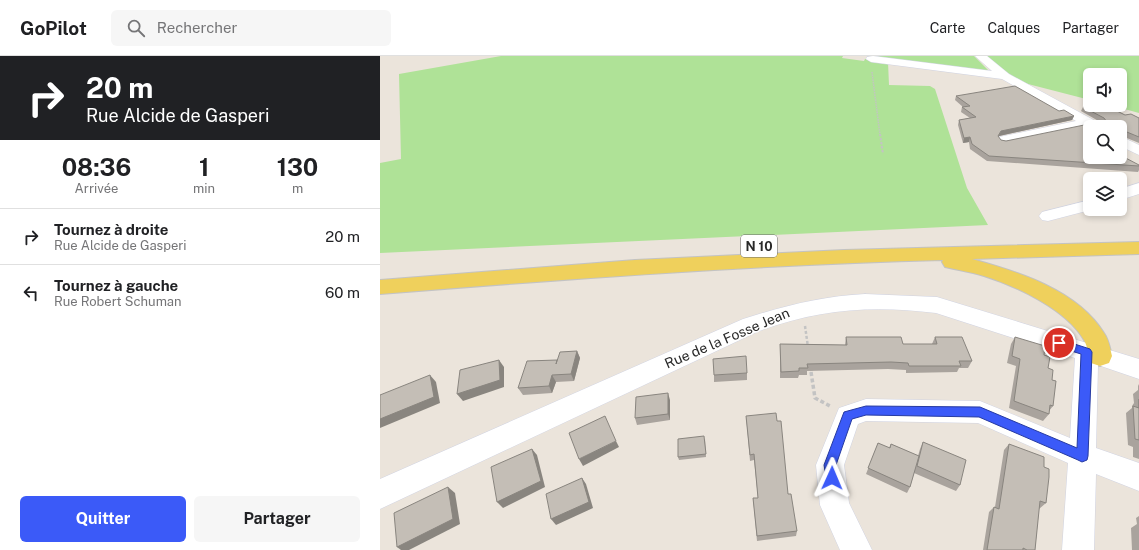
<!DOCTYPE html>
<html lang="fr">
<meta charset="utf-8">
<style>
:root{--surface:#fff;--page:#f6f6f6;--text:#202124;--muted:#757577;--line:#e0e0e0;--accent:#3b5af8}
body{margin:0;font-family:"Public Sans",sans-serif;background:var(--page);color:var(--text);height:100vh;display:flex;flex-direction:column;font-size:15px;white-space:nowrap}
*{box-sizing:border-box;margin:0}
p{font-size:13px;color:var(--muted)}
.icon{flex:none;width:22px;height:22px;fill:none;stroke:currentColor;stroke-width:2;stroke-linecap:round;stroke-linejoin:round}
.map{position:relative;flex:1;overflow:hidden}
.drawer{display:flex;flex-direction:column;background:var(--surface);width:380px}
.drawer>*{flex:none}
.guide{background:#202124;color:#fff;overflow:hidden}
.controls{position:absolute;left:703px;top:12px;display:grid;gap:8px}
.controls a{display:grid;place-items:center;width:44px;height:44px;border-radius:6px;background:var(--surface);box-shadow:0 2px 6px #0003;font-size:20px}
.pin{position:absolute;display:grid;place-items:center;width:34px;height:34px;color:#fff;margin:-17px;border:2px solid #fff;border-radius:50%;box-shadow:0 1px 4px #0007}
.me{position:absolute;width:44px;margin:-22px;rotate:1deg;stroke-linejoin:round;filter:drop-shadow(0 0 3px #0008)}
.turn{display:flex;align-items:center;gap:14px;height:84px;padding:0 20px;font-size:18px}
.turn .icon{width:52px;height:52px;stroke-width:2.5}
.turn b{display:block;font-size:28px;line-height:34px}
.eta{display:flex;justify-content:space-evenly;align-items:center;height:68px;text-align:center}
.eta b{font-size:24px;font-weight:700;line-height:28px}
.button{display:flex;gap:8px;margin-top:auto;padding:8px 20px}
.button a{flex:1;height:46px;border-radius:6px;background:var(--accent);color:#fff;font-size:16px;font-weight:700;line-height:46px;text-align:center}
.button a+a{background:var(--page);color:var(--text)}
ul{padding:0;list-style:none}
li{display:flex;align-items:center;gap:12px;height:56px;padding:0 20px;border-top:1px solid var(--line)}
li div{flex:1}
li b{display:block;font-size:15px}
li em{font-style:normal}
header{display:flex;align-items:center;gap:24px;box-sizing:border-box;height:56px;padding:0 20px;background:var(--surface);border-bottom:1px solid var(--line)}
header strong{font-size:19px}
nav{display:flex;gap:22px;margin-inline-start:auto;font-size:14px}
.search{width:280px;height:36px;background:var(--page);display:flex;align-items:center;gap:10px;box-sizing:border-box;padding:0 14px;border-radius:6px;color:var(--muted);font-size:15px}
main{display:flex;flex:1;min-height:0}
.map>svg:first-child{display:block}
.green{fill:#afe297}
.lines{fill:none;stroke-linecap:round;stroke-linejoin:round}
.street-casing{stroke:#d0d3e2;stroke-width:1}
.primary-casing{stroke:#c3c3c3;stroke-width:2}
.path-far3{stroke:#c3c3c3;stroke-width:1.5;stroke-dasharray:1.5 1;stroke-linecap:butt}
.path-far2{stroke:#c3c3c3;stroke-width:2;stroke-dasharray:2.5 1.5;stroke-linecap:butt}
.path-far1{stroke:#c3c3c3;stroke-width:2.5;stroke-dasharray:3 2;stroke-linecap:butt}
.path{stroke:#c3c3c3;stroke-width:3.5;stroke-dasharray:4 2.5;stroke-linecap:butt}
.street{fill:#fff;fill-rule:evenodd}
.primary{fill:#efd05c;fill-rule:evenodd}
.wall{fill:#a9a39d}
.shaded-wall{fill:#89857f}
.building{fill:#c4beb6;stroke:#89857f}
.route{fill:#3b5af8;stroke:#263aa1}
.labels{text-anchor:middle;stroke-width:3;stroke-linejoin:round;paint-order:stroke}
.shield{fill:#fff;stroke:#696969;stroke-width:1}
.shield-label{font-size:13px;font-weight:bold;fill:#292929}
.street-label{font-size:14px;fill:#292929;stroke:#fff}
</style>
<header>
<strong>GoPilot</strong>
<div class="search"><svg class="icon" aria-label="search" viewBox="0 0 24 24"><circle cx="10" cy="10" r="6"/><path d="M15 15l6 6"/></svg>Rechercher</div>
<nav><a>Carte</a><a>Calques</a><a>Partager</a></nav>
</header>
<main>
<section class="drawer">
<div class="guide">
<div class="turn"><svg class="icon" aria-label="right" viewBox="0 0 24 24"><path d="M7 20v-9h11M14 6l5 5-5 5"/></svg><div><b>20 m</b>Rue Alcide de Gasperi</div></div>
</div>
<div class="eta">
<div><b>08:36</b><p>Arrivée</p></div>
<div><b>1</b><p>min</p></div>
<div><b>130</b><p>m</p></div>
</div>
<ul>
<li><svg class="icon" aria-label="right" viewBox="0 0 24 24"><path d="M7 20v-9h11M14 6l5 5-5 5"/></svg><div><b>Tournez à droite</b><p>Rue Alcide de Gasperi</p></div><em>20 m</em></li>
<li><svg class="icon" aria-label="left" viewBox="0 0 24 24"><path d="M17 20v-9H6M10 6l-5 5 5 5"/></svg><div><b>Tournez à gauche</b><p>Rue Robert Schuman</p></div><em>60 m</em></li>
</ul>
<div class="button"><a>Quitter</a><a>Partager</a></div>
</section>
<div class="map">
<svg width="759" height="494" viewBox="0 0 759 494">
<rect width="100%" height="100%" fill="#ebe4db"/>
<g class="green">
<path d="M121,0H463L462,2L484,5L485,3L508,6L509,29L550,30L555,33L587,132L608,169L0,197V107L21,103L19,18Z"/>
<path d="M492,0H594L609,15L592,13Z"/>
<path d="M603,0H759V57L730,49H740V19H710V44L648,28L631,20Z"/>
</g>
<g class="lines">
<g class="street-casing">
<g id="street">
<path d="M493,0L612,15L595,0H607L629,18L721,68L723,71H710V73L707,71L624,88L619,87L617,84L619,81L696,65L622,23L491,6L486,3L487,1Z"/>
<path d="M740,80L759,89V99L740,90Z"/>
<path d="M759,127V138L740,144V133Z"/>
<path d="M710,144V153H714L668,165L662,164L659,160L662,156Z"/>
<path d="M485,238L557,241L759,303V323L718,309L716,392L759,407V435L716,418L714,494H682L688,407L598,367L486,365L478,368L464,409L469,447L492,494H460L440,449L436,409L459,352L486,343L600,345L690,382L695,302L556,257C492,249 439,253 379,275L0,453V423L363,263C404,250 443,240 485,238Z"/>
</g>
</g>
<g class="primary-casing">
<path id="primary" d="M759,186V198L592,203C639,216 697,234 724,277C729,284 730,292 732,300L729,307L720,310L711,307C708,300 708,291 704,284C686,253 636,230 604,220C591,216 578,214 565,211L562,206L563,204C375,209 188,223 0,238V224L255,204L464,194Z"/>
</g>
<path class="path-far3" d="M492,16L500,79"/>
<path class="path-far2" d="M500,78L503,98"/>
<g class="path-far1">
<path d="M425,270L428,291"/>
<path d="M431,312L432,317"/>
</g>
<path class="path" d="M431,316L435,342L450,350"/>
<use href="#street" class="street"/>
<use href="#primary" class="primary"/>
</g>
<g class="wall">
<path d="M576,40L679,55L694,60L692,64L619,80L618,81L621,84L626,85L722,68V67L701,55L703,51L759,62V87L742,80L741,85L743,93L740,94V71L710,101L759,109V114L758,116L607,105L590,93L589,86L583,87L578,69L579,64L590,62L581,56L582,51H583L575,44Z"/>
<path d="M466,281L523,288H552L555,281L592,305L588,312H579L577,316L526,317V314L508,313L427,315V319H419L418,322H400V288L465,289Z"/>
<path d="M635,281L664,299L672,324L673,350L669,355V358L663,365L629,352L636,310L627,307L631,288Z"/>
<path d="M197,295L200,302L194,325L176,326L172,337L143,339L138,332L177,305Z"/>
<path d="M367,317V324L334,326V319Z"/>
<path d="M759,328V403L753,401V391L748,389L746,357L752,352V350L754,347L753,338L758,334V330Z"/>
<path d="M290,344V364L257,369L255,362Z"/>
<path d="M366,360L408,438L417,475L416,480L377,485L373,442H378L374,404L370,405Z"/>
<path d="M325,383L326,401L299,404L298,401Z"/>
<path d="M543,386L580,429L576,435L534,417L530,431L527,437L486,418L498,387L509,392L511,388L538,400L540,393Z"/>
<path d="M629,388L664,411L666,447L659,453L655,494H603L609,456L614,451H615L624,394Z"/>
<path d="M759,460V494H752L751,472L757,468L756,462Z"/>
</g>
<g class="shaded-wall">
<path d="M694,60L692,64L619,80L616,85L621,75Z"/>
<path d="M590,81L589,86L583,87L584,82Z"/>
<path d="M746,88L743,93L740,94V89Z"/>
<path d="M197,295L200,302L194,325L191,318Z"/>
<path d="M119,304L124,311V331L83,345L77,338Z"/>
<path d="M50,319L56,326L60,347L0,372V363Z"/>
<path d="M172,319L176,326L172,337L169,330Z"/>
<path d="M288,337L290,344V364L288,358Z"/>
<path d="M236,385L239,391L203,410L199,403Z"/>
<path d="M152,393L157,399L165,431L123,452L117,446Z"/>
<path d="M202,422L206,428L213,452L176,469L171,463Z"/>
<path d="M68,431L75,437L80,468L29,494H21L17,491Z"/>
</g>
<g class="building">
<path d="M635,30L679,55L684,54L694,60L621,75L618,80L621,84L626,85L709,68L713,70L714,68H726L727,66L724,62L703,51L711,49H725L745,59L751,58L759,62V81L742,74L741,85L746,88L740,89V71H710V101H740V99L759,109V110L609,100L592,88L590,81L584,82L579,64L596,61L582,51L590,50L576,40Z"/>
<path d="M466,281H521L523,288H557L555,281H582L592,305H579L581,310H529L528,307L511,306L427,308L428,312H419V315L401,316L400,288L467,289Z"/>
<path d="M635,281L665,290L664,299L670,301L668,312L673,314L672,324L676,325L673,350L670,349L669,358L634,345L640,303L632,300Z"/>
<path d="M197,295L191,318L172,319L169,330L138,332L147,305L177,304L176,308L180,296Z"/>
<path d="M366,300L367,317L334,319L333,303Z"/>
<path d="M119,304L120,324L77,338L80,314Z"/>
<path d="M50,319L54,341L0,363V339Z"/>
<path d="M288,337V358L255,362L256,341Z"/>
<path d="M759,343V384L755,383L753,350L759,352Z"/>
<path d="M396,357L397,365H401L408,438H411L417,475L377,480L373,442H378L374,398L370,399L366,360Z"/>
<path d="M225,360L236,385L199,403L189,377Z"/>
<path d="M324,380L326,398L298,401V383Z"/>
<path d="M543,386L586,404L580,429L537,410Z"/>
<path d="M498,387L510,392L511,388L539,400L530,431L488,412Z"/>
<path d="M629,388L664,401V411L669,413V421L666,447L660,445L655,494H647L643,492V494H607L614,451L619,453Z"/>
<path d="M152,393L161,425L117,446L111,411Z"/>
<path d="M202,422L209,446L171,463L166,438Z"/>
<path d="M68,431L73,463L17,491L14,457Z"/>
</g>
<path class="route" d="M679,283L710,293L712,296L708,400L707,404L702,406L698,404L599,361L486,359L472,363L456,409L458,422L456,427L452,428L447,427L444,409L464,356L486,350L600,351L697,392L701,298L675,290L674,287Z"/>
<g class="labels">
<rect class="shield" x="361" y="179" width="36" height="22" rx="3"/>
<g class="shield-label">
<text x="379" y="195">N 10</text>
</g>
<g class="street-label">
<text transform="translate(347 282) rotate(-23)" y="5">Rue de la Fosse Jean</text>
</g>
</g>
</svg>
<div class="controls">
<a><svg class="icon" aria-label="sound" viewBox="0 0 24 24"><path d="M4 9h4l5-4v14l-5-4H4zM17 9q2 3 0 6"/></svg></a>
<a><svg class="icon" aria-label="search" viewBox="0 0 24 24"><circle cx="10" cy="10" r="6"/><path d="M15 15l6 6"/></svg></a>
<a><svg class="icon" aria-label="layers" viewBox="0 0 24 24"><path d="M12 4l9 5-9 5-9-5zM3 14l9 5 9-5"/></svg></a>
</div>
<div class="pin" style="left:679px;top:287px;background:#d93025"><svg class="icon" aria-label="arrive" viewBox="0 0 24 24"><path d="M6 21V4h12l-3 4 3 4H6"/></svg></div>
<svg class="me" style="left:452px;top:422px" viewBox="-20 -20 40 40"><path d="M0-17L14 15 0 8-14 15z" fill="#3b5af8" stroke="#fff" stroke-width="4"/></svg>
</div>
</main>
